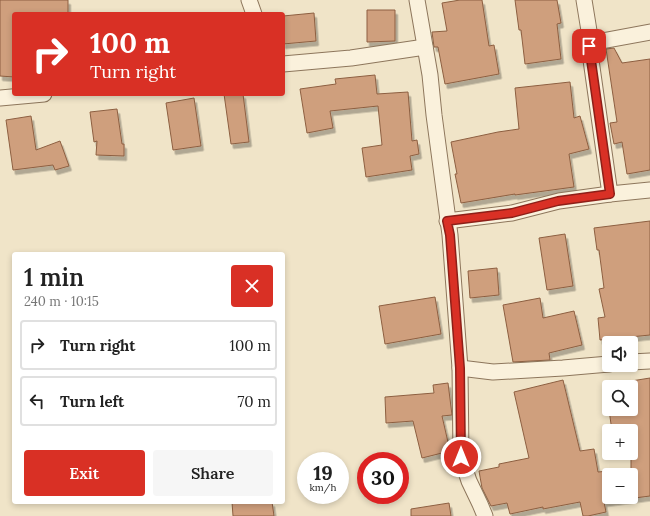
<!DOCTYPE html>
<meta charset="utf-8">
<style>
:root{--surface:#fff;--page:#f6f6f6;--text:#222;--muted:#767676;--line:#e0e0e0;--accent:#d93025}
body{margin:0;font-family:Lora,serif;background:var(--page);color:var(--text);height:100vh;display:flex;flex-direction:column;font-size:15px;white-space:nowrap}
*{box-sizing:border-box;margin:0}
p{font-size:13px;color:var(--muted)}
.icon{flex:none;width:22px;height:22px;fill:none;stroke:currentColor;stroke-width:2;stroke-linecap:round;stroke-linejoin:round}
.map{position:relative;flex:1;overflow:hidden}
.drawer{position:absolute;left:12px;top:252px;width:273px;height:252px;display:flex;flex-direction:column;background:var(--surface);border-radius:4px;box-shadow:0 2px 6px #0003}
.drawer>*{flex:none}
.guide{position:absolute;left:12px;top:12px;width:273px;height:84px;border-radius:4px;box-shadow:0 2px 6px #0003;background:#d93025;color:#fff;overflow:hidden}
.fabs{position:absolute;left:602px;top:336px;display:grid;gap:8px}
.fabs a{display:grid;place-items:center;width:36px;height:36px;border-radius:4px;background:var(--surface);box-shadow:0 2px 6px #0003;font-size:20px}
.speed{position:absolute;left:297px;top:452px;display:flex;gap:8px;font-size:20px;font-weight:700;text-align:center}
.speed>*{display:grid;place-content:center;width:52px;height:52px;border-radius:50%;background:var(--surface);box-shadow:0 2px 6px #0003;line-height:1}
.speed small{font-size:10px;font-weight:400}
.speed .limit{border:6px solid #d22;background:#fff;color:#111}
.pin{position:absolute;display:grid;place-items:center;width:34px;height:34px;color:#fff;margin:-17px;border-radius:8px;box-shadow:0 2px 6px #0006}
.me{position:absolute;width:44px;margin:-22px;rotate:0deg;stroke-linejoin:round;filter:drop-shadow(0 0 3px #0008)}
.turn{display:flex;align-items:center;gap:14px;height:84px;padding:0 12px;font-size:18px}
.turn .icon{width:52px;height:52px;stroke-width:2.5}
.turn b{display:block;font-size:28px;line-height:34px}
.round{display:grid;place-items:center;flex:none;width:42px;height:42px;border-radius:4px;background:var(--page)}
.head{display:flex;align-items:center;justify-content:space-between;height:68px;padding:0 12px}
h1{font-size:24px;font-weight:600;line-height:30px}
.primary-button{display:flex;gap:8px;margin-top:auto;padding:8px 12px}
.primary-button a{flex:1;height:46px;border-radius:4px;background:var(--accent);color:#fff;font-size:16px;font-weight:600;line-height:46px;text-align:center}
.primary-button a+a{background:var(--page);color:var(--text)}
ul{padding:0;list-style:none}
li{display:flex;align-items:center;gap:12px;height:50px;margin:0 8px 6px;padding:0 4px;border:2px solid var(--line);border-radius:4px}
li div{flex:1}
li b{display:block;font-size:15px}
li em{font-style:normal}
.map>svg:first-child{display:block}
.building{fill:#cf9f7d;stroke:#8d5f41;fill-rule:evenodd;filter:url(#shadow)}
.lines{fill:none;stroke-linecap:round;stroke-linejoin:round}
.minor-casing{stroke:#8d765c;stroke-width:17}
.minor{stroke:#faf1dc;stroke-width:15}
.route-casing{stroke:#8d1f18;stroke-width:10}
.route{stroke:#d93025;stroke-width:7}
</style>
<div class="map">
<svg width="650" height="516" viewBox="0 0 650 516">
<defs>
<filter id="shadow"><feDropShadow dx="2.5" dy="4.5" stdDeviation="0" flood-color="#0004"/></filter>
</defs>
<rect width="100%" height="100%" fill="#f0e4c8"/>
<g class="building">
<path d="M0,0H68V14H14V77L0,76Z"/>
<path d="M460,0H482L489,46L494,45L499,74L445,84L438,47H434L432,32L447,31L442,3Z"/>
<path d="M515,0H557L561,23L557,24L561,59L525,64L521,30H519Z"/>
<path d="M367,10H395V41L367,42Z"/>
<path d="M314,13L316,41L283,44V16Z"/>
<path d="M614,48L622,63L650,59V170L627,174L622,142L614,144L610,123L617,122L606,49Z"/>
<path d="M375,75L377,94L408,92L412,141L417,140L419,154L410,156L412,170L366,177L362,148L382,145L378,106L330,111L333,128L307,133L300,89L336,84L335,79Z"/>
<path d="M570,82L574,118L580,116L589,149L569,154L574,187L515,195V194L461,203L455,174H457L451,142L498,132L519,129L515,88Z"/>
<path d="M224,94H243L249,142L231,144Z"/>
<path d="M194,98L201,146L173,150L166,103Z"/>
<path d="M117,109L122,144H124V156L96,155L97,141L94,142L90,112Z"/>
<path d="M31,116L36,150L60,141L69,166L55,170L53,165L13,170L6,120Z"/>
<path d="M650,221V335L600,340L598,318L605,317L599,289L604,288L599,250H597L594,228Z"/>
<path d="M565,234L573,286L547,290L539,238Z"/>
<path d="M497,268L499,295L470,298L468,271Z"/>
<path d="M435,297L441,334L385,344L379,306Z"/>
<path d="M540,298L543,318L574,311L582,345L549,353L550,360L513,362L503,305Z"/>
<path d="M650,378V496L604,502L606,512L588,516H583L580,502L543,509V507L510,514L507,503L491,506L482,488L479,471L499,467V464L529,458L514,392L563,380L580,451L594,449L598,472L631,469V431H612L609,410L617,409H631V387H626L625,382ZM609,475H631V497H609Z"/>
<path d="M448,383L452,415L442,416L450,451L422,458L413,421L386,423L385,397L434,393L433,385Z"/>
<path d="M232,502H272L274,516H233Z"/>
<path d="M449,503L451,516H411V509Z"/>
</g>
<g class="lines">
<g class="minor-casing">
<g id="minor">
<path d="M249,0L254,14"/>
<path d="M417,0L430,75L434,115L450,235L460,368L461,457L469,481L480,504L485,516"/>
<path d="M584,0L591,43L589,46L610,194"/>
<path d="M591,43L650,32"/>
<path d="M283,64L351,58L425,47"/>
<path d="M0,98L44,94"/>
<path d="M447,221L512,213L559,201L610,194L650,190"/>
<path d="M631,362L650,361"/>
<path d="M460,368L493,372L563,368L609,364"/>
</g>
</g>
<use href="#minor" class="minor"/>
</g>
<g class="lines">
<g class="route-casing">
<path id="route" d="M461,457L460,368L450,235L447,221L512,213L558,201L610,194L589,46"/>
</g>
<use href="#route" class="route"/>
</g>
</svg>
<div class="fabs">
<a><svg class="icon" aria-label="sound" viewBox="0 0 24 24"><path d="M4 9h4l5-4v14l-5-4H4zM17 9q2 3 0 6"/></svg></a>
<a><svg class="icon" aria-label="search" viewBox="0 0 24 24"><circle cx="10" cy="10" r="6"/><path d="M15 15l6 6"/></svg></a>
<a>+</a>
<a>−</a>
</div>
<div class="speed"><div>19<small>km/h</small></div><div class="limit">30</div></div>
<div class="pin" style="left:589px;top:46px;background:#d93025"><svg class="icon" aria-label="arrive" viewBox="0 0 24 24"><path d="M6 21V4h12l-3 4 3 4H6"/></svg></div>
<svg class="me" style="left:461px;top:457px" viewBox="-20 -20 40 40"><circle r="17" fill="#d93025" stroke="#fff" stroke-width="3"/><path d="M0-11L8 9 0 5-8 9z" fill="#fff"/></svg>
<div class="guide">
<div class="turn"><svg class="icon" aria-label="right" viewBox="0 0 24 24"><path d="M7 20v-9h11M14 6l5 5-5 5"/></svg><div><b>100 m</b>Turn right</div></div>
</div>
<section class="drawer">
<div class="head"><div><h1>1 min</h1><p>240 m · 10:15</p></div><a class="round" style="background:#d93025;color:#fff"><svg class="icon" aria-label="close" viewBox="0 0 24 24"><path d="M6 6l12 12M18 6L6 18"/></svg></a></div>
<ul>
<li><svg class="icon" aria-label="right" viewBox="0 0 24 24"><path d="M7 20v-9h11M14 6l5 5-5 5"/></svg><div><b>Turn right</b></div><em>100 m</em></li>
<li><svg class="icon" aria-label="left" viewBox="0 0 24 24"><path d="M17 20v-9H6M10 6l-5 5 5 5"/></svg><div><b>Turn left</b></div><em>70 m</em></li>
</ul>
<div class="primary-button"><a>Exit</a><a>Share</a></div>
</section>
</div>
